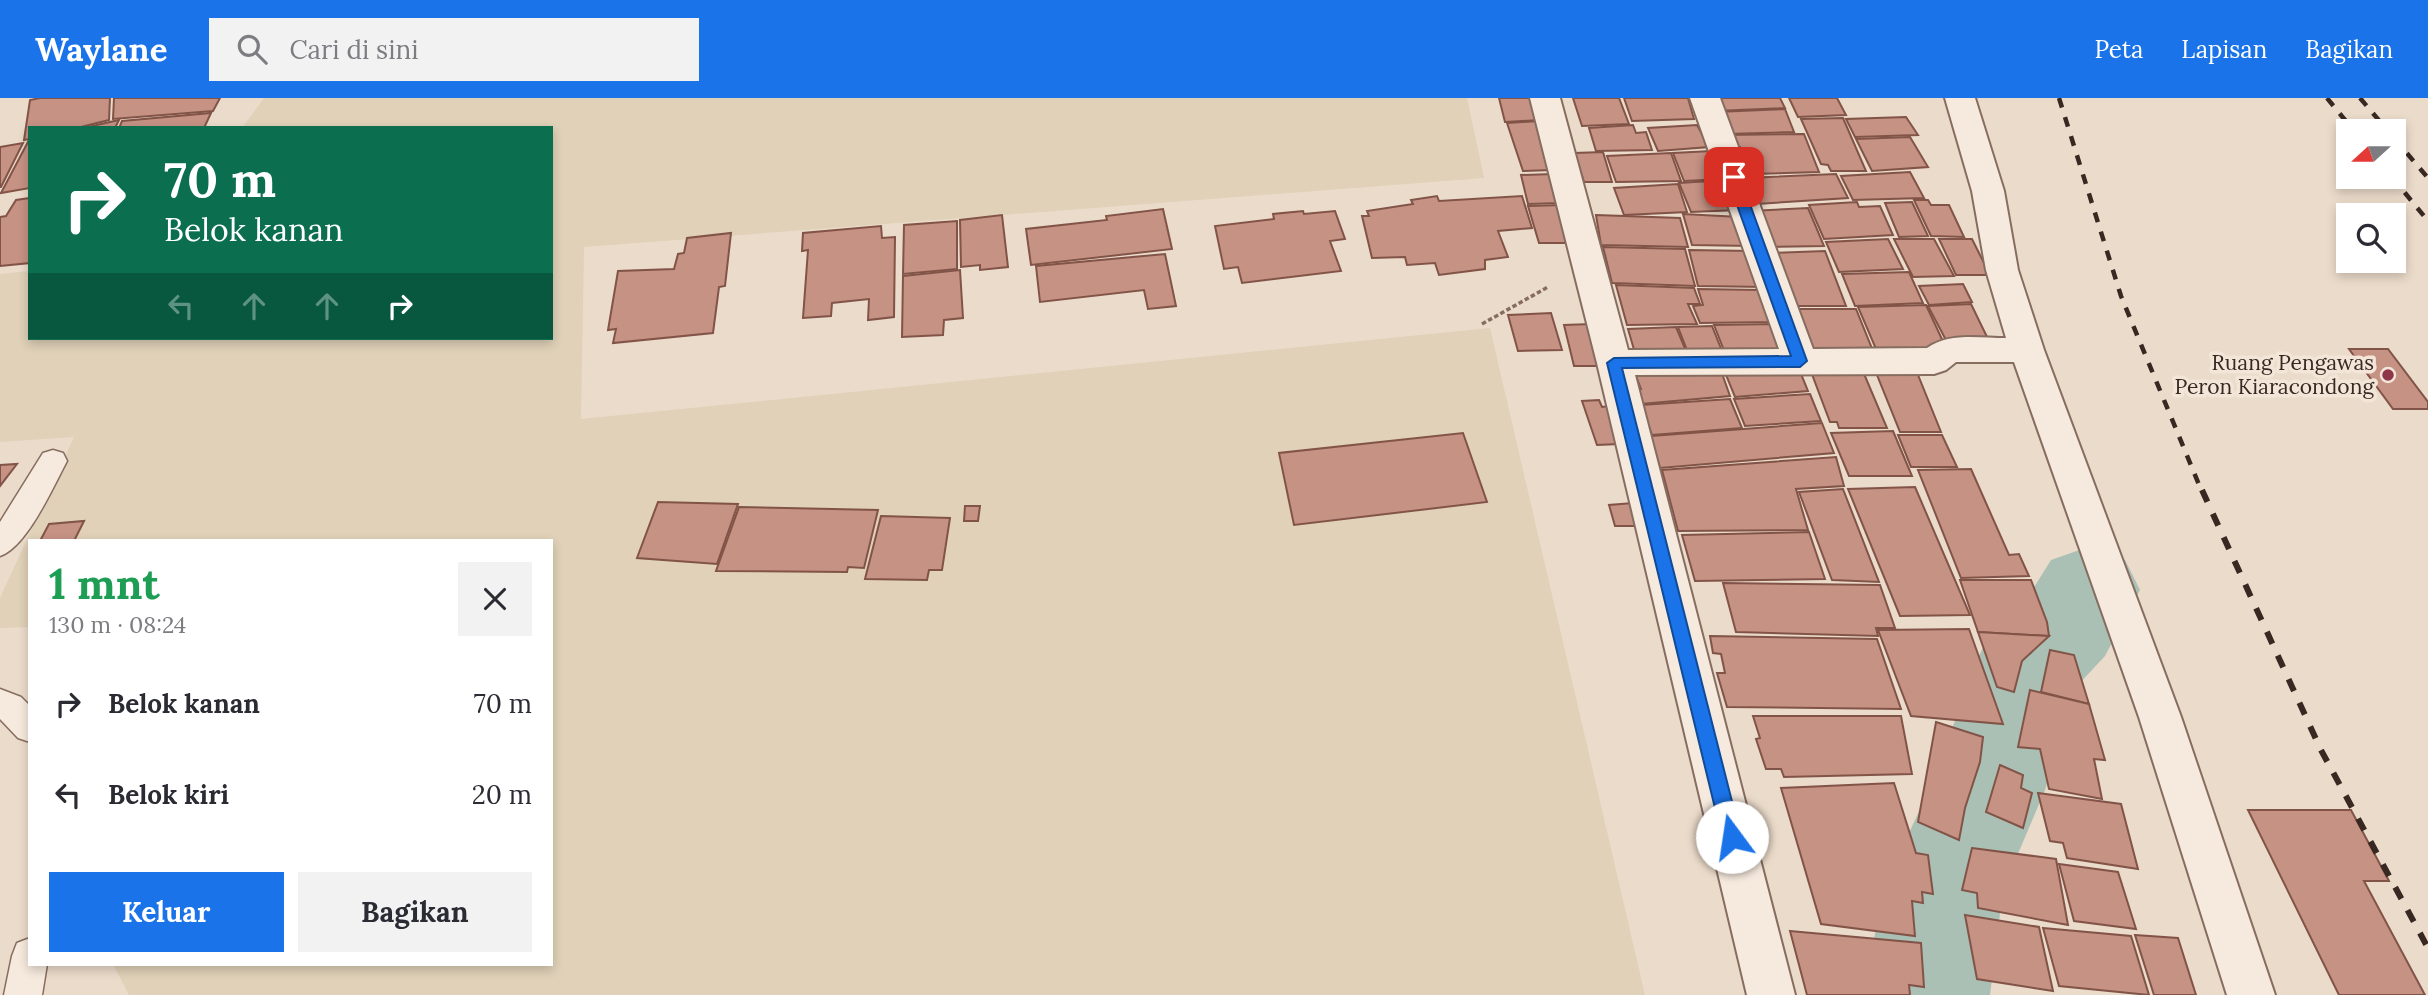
<!DOCTYPE html>
<html lang="id">
<meta charset="utf-8">
<style>
:root{--surface:#fff;--page:#f2f2f3;--text:#2b2b33;--muted:#7c7c81;--accent:#1a73e8}
body{margin:0;font-family:Lora,serif;background:var(--page);color:var(--text);height:100vh;display:flex;flex-direction:column;font-size:26px;white-space:nowrap}
*{box-sizing:border-box;margin:0}
p{font-size:23px;color:var(--muted)}
.icon{flex:none;width:38px;height:38px;fill:none;stroke:currentColor;stroke-width:2;stroke-linecap:round;stroke-linejoin:round}
.map{position:relative;flex:1;overflow:hidden}
.drawer{position:absolute;left:28px;top:441px;width:525px;height:427px;display:flex;flex-direction:column;background:var(--surface);border-radius:0px;box-shadow:0 4px 10px #0003}
.drawer>*{flex:none}
.hud{position:absolute;left:28px;top:28px;width:525px;height:214px;border-radius:0px;box-shadow:0 4px 10px #0003;background:#0b6e4f;color:#fff;overflow:hidden}
.needle{width:46px;rotate:249deg}
.fabs{position:absolute;left:2336px;top:21px;display:grid;gap:14px}
.fabs a{display:grid;place-items:center;width:70px;height:70px;border-radius:0px;background:var(--surface);box-shadow:0 4px 10px #0003;font-size:35px}
.pin{position:absolute;display:grid;place-items:center;width:60px;height:60px;color:#fff;margin:-30px;border-radius:14px;box-shadow:0 4px 10px #0006}
.me{position:absolute;width:77px;margin:-38px;rotate:346deg;stroke-linejoin:round;filter:drop-shadow(0 0 5px #0008)}
.turn{display:flex;align-items:center;gap:24px;height:147px;padding:0 21px;font-size:32px}
.turn .icon{width:91px;height:91px;stroke-width:2.5}
.turn b{display:block;font-size:49px;line-height:60px}
.lanes{display:flex;align-items:center;height:66px;padding:0 21px;background:#0003;justify-content:center;gap:35px;direction:ltr}
.lanes .off{opacity:.35}
.round{display:grid;place-items:center;flex:none;width:74px;height:74px;border-radius:0px;background:var(--page)}
.head{display:flex;align-items:center;justify-content:space-between;height:119px;padding:0 21px}
h1{font-size:42px;font-weight:700;line-height:52px;color:#1e9e55}
.primary-button{display:flex;gap:14px;margin-top:auto;padding:14px 21px}
.primary-button a{flex:1;height:80px;border-radius:0px;background:var(--accent);color:#fff;font-size:28px;font-weight:700;line-height:80px;text-align:center}
.primary-button a+a{background:var(--page);color:var(--text)}
ul{padding:0;list-style:none}
li{display:flex;align-items:center;gap:21px;height:91px;padding:0 21px}
li div{flex:1}
li b{display:block;font-size:26px}
li em{font-style:normal}
header{display:flex;align-items:center;gap:42px;box-sizing:border-box;height:98px;padding:0 35px;background:var(--accent);color:#fff}
header strong{font-size:33px}
nav{display:flex;gap:38px;margin-inline-start:auto;font-size:24px}
.search{width:490px;height:63px;background:var(--page);display:flex;align-items:center;gap:18px;box-sizing:border-box;padding:0 24px;border-radius:0px;color:var(--muted);font-size:26px}
.map>svg:first-child{display:block}
.farmland{fill:#e0d1b8}
.lines{fill:none;stroke-linecap:round;stroke-linejoin:round}
.river{fill:#aac0b5;fill-rule:evenodd}
.building{fill:#c59284;stroke:#825448;stroke-width:2}
.lane-casing{stroke:#866d60;stroke-width:3}
.street-casing{stroke:#866d60;stroke-width:4}
.path{stroke:#866d60;stroke-width:3.5;stroke-dasharray:4.5 2.5;stroke-linecap:butt}
.lane{fill:#f6e9dd;fill-rule:evenodd}
.street{fill:#f6e9dd;fill-rule:evenodd}
.rail-far1{stroke:#382822;stroke-width:4.5;stroke-dasharray:10 10;stroke-linecap:butt}
.rail{stroke:#382822;stroke-width:6;stroke-dasharray:13 13;stroke-linecap:butt}
.route{fill:#1a73e8;stroke:#114b97;stroke-width:2}
.poi-dot{fill:#8f3648;stroke:#f3e6d9;stroke-width:2.5}
.labels{text-anchor:middle;stroke-width:7;stroke-linejoin:round;paint-order:stroke}
.poi-label{font-size:21px;fill:#382822;stroke:#f3e6d9;text-anchor:end}
</style>
<header>
<strong>Waylane</strong>
<div class="search"><svg class="icon" aria-label="search" viewBox="0 0 24 24"><circle cx="10" cy="10" r="6"/><path d="M15 15l6 6"/></svg>Cari di sini</div>
<nav><a>Peta</a><a>Lapisan</a><a>Bagikan</a></nav>
</header>
<div class="map">
<svg width="2428" height="897" viewBox="0 0 2428 897">
<rect width="100%" height="100%" fill="#ebdbca"/>
<path class="farmland" d="M264,0H1467L1484,80L584,149L581,321L1490,230L1645,897H129L113,866H551V443H30V529L0,530V500L74,339L0,344V176L30,173V240H551V30H242Z"/>
<g class="lines">
<path class="river" d="M2088,449L2125,462L2140,492L2105,558L2077,588L2045,692L2003,791L1990,897H1864L1883,791L1934,681L1976,564L1992,531L2031,494L2051,462Z"/>
</g>
<g class="building">
<path d="M40,0H110L109,22L77,30H30V41L24,42L30,2Z"/>
<path d="M114,0H220L213,13L113,21Z"/>
<path d="M1499,0H1534L1539,22L1505,24Z"/>
<path d="M1573,0H1619L1629,26L1582,28Z"/>
<path d="M1624,0H1688L1694,21L1632,23Z"/>
<path d="M1710,0H1780L1785,10L1715,13Z"/>
<path d="M1789,0H1837L1846,17L1798,19Z"/>
<path d="M1785,11L1794,34L1726,36L1716,14Z"/>
<path d="M211,15L204,30H119L122,23Z"/>
<path d="M1906,19L1918,37L1855,39L1846,21Z"/>
<path d="M1843,20L1866,73H1831L1828,67L1821,66L1801,21Z"/>
<path d="M119,22L115,30H83Z"/>
<path d="M1539,23L1551,72L1523,73L1507,25Z"/>
<path d="M1633,27L1636,35L1646,34L1652,52L1596,53L1589,30Z"/>
<path d="M1697,27L1709,49L1658,53L1648,30Z"/>
<path d="M1804,36L1819,74L1751,76L1740,49H1728L1724,37Z"/>
<path d="M1910,39L1928,69L1872,73L1856,41Z"/>
<path d="M29,42L30,90L1,95Z"/>
<path d="M23,45L1,89H0V49Z"/>
<path d="M1712,53L1725,81L1684,83L1673,55Z"/>
<path d="M1603,54L1612,84H1584L1575,55Z"/>
<path d="M1671,55L1681,83L1616,84L1607,58Z"/>
<path d="M1910,74L1924,100L1853,102L1841,78Z"/>
<path d="M1553,76L1560,105L1528,106L1521,77Z"/>
<path d="M1836,76L1848,100L1757,106L1747,80Z"/>
<path d="M1726,82L1738,112L1691,114L1679,85Z"/>
<path d="M1678,86L1687,114L1624,117L1614,90Z"/>
<path d="M1437,98L1439,103L1522,98L1532,130L1498,133L1508,159L1485,162V171L1439,177L1435,165L1407,167L1405,159L1372,160L1362,118H1369L1367,113L1413,106L1411,102Z"/>
<path d="M30,100V165L0,168V119L6,118L16,102Z"/>
<path d="M1914,102H1928L1931,107H1949L1964,139L1931,138Z"/>
<path d="M1857,104L1859,109L1880,108L1893,137L1824,141L1809,107Z"/>
<path d="M1912,104L1928,138L1899,139L1885,105Z"/>
<path d="M1562,107L1567,145H1539L1528,108Z"/>
<path d="M1808,110L1824,148L1763,149L1751,113Z"/>
<path d="M1163,111L1172,151L1031,167L1026,131L1107,122L1106,118Z"/>
<path d="M1303,113L1304,116L1335,113L1345,141L1330,143L1341,173L1242,185L1238,169L1224,171L1215,128L1274,121L1273,116Z"/>
<path d="M1683,116L1740,119L1751,148L1692,147Z"/>
<path d="M1002,117L1008,169L980,172V167L961,169L960,122Z"/>
<path d="M1596,117L1680,120L1688,149L1601,147Z"/>
<path d="M957,123V171L903,176L904,127Z"/>
<path d="M881,128L882,140L895,139L894,219L868,222L869,201L832,205L831,218L803,220L808,152L802,153L803,135Z"/>
<path d="M731,135L725,188L719,189L713,235L613,245L616,231L608,232L618,173L674,171L678,156L684,155L687,140Z"/>
<path d="M1888,141L1903,171L1839,174L1826,144Z"/>
<path d="M1894,141H1934L1954,178L1913,179Z"/>
<path d="M1939,141H1972L1990,177H1956Z"/>
<path d="M1603,149L1685,151L1695,188L1612,185Z"/>
<path d="M1689,152L1751,153L1765,189L1698,188Z"/>
<path d="M1825,153L1846,208H1789L1770,155Z"/>
<path d="M1165,156L1176,208L1148,211L1144,192L1040,204L1036,168Z"/>
<path d="M960,172L963,220L944,222L943,237L902,239L903,178Z"/>
<path d="M1909,174L1923,205L1855,208L1842,176Z"/>
<path d="M1963,186L1972,204L1929,207L1919,188Z"/>
<path d="M1616,187L1694,190L1700,206H1688L1697,226L1627,227Z"/>
<path d="M1698,191L1760,192L1774,224L1700,225L1693,208L1703,207Z"/>
<path d="M1971,206L1990,245L1948,246L1928,208Z"/>
<path d="M1926,207L1947,252L1879,258L1858,209Z"/>
<path d="M1789,211H1856L1875,258L1806,257Z"/>
<path d="M1551,215L1562,252L1518,253L1508,217Z"/>
<path d="M1592,226L1602,268H1574L1564,227Z"/>
<path d="M1776,226L1788,258L1727,260L1714,227Z"/>
<path d="M1712,228L1724,258L1690,260L1678,229Z"/>
<path d="M1676,229L1689,260L1637,262L1628,231Z"/>
<path d="M2349,251H2388L2428,304V311H2393Z"/>
<path d="M1797,266L1808,293L1735,299L1724,272Z"/>
<path d="M1719,267L1730,298L1641,306L1636,292L1641,291L1634,273Z"/>
<path d="M1810,271H1862L1887,330H1839L1837,324H1830Z"/>
<path d="M1875,272H1916L1941,334H1900Z"/>
<path d="M1810,296L1821,323L1745,328L1734,301Z"/>
<path d="M1730,301L1742,330L1652,337L1641,307Z"/>
<path d="M1599,302L1602,309L1609,308L1619,346L1597,347L1582,303Z"/>
<path d="M1822,325L1834,355L1660,370L1651,338Z"/>
<path d="M1893,333L1912,378H1849L1831,335Z"/>
<path d="M1463,335L1487,404L1294,427L1279,355Z"/>
<path d="M1898,337H1942L1957,369H1911Z"/>
<path d="M1836,359L1844,388L1796,391L1808,432L1678,433L1662,372Z"/>
<path d="M17,366L0,388V367Z"/>
<path d="M1971,371L2009,457L2019,456L2029,478L1961,480L1918,372Z"/>
<path d="M1915,389L1970,517L1900,518L1848,391Z"/>
<path d="M1843,391L1879,484L1832,482L1799,394Z"/>
<path d="M658,404L738,406L717,466L637,460Z"/>
<path d="M1633,405L1639,428H1615L1609,407Z"/>
<path d="M965,408H980L978,423H964Z"/>
<path d="M739,409L878,412L864,470L848,469L847,474L716,473Z"/>
<path d="M881,418L950,420L942,472H929L927,482L865,481Z"/>
<path d="M84,423L74,443H40L49,426Z"/>
<path d="M1809,434L1825,481L1695,483L1682,437Z"/>
<path d="M1960,482H2031L2047,524L2049,538L1978,534Z"/>
<path d="M1723,485L1880,487L1895,530H1876L1878,538L1736,534Z"/>
<path d="M1969,531L2003,626L1911,618L1878,532Z"/>
<path d="M1978,534L2049,538L2022,563L2014,594L1997,589Z"/>
<path d="M1710,538L1877,541L1901,611L1727,609L1717,575H1725L1721,556L1713,555Z"/>
<path d="M2050,552L2074,557L2089,606L2041,594Z"/>
<path d="M2030,592L2089,606L2105,662L2094,661L2102,701L2049,691L2040,651L2018,649Z"/>
<path d="M1753,618H1901L1912,676L1784,679L1781,671H1766L1756,641L1760,640Z"/>
<path d="M1936,624L1983,639L1980,664L1965,710L1959,742L1918,724Z"/>
<path d="M2000,667L2023,677L2021,690L2032,695L2023,730L1986,714Z"/>
<path d="M1894,685L1916,755L1928,757L1933,796L1922,794L1923,805L1912,803L1915,838L1821,826L1781,690Z"/>
<path d="M2038,695L2121,706L2138,771L2067,760L2063,745L2050,743Z"/>
<path d="M2248,712H2351L2389,783H2364L2425,897H2339Z"/>
<path d="M1972,750L2056,761L2068,827L1978,810L1977,795L1962,792Z"/>
<path d="M2059,766L2118,774L2136,831L2074,823Z"/>
<path d="M1965,817L2039,829L2053,893L1977,881Z"/>
<path d="M2043,830L2131,838L2149,897L2059,888Z"/>
<path d="M1790,833L1921,845L1924,889L1909,887L1910,897H1807Z"/>
<path d="M2135,837L2178,840L2196,897H2154Z"/>
</g>
<g class="lines">
<g class="lane-casing">
<g id="lane">
<path d="M53,352L63,355L67,363C53,389 27,449 0,458V424L43,355Z"/>
<path d="M0,591L21,599L30,608V644L18,640L0,621Z"/>
<path d="M30,840V866H47L42,897H4L12,858L17,845Z"/>
</g>
</g>
<g class="street-casing">
<path id="street" d="M1530,0H1560L1628,252L1779,251L1690,0H1720L1813,251L1927,250C1949,234 1980,240 2006,240L1986,172L1972,93L1945,0H1975L2004,93L2018,172L2044,252L2181,619L2275,897H2227L2139,619L2014,264H1956L1946,272L1934,276L1635,277L1795,897H1747L1597,265Z"/>
</g>
<path class="path" d="M1482,226L1548,189"/>
<use href="#lane" class="lane"/>
<use href="#street" class="street"/>
<g class="rail-far1">
<path d="M2059,0L2121,198L2202,394"/>
<path d="M2327,0L2354,33"/>
<path d="M2360,0L2388,33"/>
<path d="M2394,40L2428,80"/>
<path d="M2392,79L2428,123"/>
</g>
<path class="rail" d="M2202,392L2321,652L2428,850"/>
</g>
<path class="route" d="M1734,75L1740,79L1807,263L1800,269L1622,270L1741,739L1738,745L1732,748L1725,745L1722,739L1607,265L1614,260L1791,258L1727,79Z"/>
<circle class="poi-dot" cx="2388" cy="277" r="7"/>
<g class="labels">
<g class="poi-label">
<text x="2374" y="272">Ruang Pengawas<tspan x="2374" dy="24">Peron Kiaracondong</tspan></text>
</g>
</g>
</svg>
<div class="fabs">
<a><svg class="needle" viewBox="-14 -14 28 28"><path d="M0-13l5 13h-10z" fill="#e53935"/><path d="M0 13l5-13h-10z" fill="#7c7c81"/></svg></a>
<a><svg class="icon" aria-label="search" viewBox="0 0 24 24"><circle cx="10" cy="10" r="6"/><path d="M15 15l6 6"/></svg></a>
</div>
<div class="pin" style="left:1734px;top:79px;background:#d93025"><svg class="icon" aria-label="arrive" viewBox="0 0 24 24"><path d="M6 21V4h12l-3 4 3 4H6"/></svg></div>
<svg class="me" style="left:1732px;top:739px" viewBox="-20 -20 40 40"><circle r="19" fill="#fff"/><path d="M0-13L10 11 0 6-10 11z" fill="#1a73e8"/></svg>
<div class="hud">
<div class="turn"><svg class="icon" aria-label="right" viewBox="0 0 24 24"><path d="M7 20v-9h11M14 6l5 5-5 5"/></svg><div><b>70 m</b>Belok kanan</div></div>
<div class="lanes"><svg class="icon off" aria-label="left" viewBox="0 0 24 24"><path d="M17 20v-9H6M10 6l-5 5 5 5"/></svg><svg class="icon off" aria-label="ahead" viewBox="0 0 24 24"><path d="M12 20V5M6 11l6-6 6 6"/></svg><svg class="icon off" aria-label="ahead" viewBox="0 0 24 24"><path d="M12 20V5M6 11l6-6 6 6"/></svg><svg class="icon" aria-label="right" viewBox="0 0 24 24"><path d="M7 20v-9h11M14 6l5 5-5 5"/></svg></div>
</div>
<section class="drawer">
<div class="head"><div><h1>1 mnt</h1><p>130 m · 08:24</p></div><a class="round"><svg class="icon" aria-label="close" viewBox="0 0 24 24"><path d="M6 6l12 12M18 6L6 18"/></svg></a></div>
<ul>
<li><svg class="icon" aria-label="right" viewBox="0 0 24 24"><path d="M7 20v-9h11M14 6l5 5-5 5"/></svg><div><b>Belok kanan</b></div><em>70 m</em></li>
<li><svg class="icon" aria-label="left" viewBox="0 0 24 24"><path d="M17 20v-9H6M10 6l-5 5 5 5"/></svg><div><b>Belok kiri</b></div><em>20 m</em></li>
</ul>
<div class="primary-button"><a>Keluar</a><a>Bagikan</a></div>
</section>
</div>
